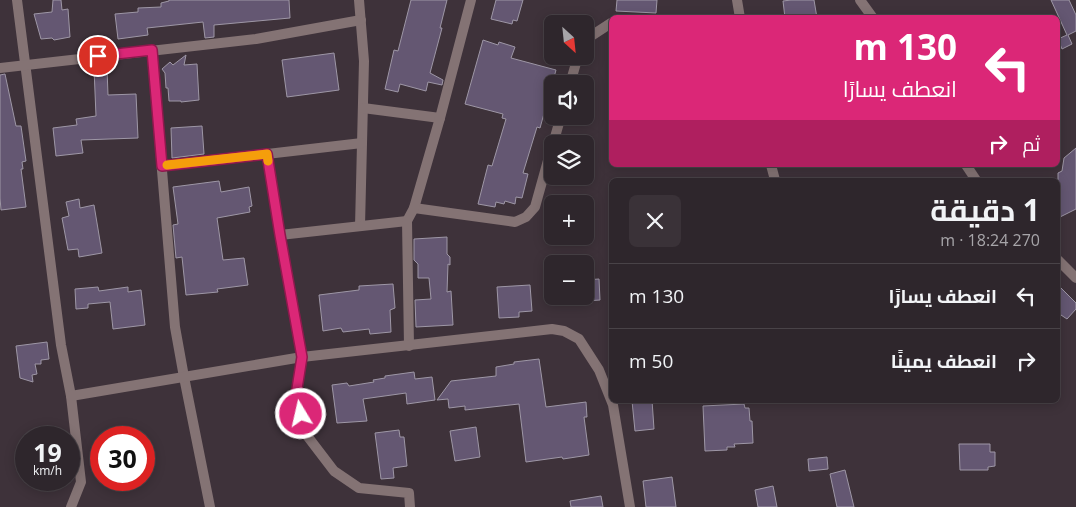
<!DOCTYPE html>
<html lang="ar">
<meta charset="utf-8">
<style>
:root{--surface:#2e262c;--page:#3a3238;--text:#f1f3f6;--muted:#a7a5a9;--line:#494348}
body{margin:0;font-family:"Open Sans",Cairo,sans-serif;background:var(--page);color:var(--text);direction:rtl;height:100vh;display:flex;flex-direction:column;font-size:19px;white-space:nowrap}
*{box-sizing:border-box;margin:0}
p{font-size:16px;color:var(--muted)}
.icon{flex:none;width:28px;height:28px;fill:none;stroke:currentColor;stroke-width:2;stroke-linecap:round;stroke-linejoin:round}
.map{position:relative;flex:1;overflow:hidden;direction:ltr}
.details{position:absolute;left:609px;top:178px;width:451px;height:225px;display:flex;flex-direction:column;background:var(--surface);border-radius:8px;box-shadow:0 2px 12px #0003,0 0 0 1px var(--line);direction:rtl}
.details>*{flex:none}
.top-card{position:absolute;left:609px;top:15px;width:451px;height:152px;border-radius:8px;box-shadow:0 2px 12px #0003,0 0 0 1px var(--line);direction:rtl;background:#db2777;color:#fff;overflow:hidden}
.needle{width:32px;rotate:153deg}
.buttons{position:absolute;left:544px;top:15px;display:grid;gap:10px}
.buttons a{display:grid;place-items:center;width:50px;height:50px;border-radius:8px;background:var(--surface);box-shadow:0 2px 12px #0003,0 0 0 1px var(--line);font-size:25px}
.speed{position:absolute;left:15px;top:426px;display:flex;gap:10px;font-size:25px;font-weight:700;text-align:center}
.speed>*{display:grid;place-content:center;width:65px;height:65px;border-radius:50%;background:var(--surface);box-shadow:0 2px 12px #0003,0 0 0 1px var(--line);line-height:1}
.speed small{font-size:12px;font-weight:400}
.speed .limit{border:8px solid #d22;background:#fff;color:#111}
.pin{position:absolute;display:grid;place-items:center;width:42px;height:42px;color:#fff;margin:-21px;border:2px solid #fff;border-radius:50%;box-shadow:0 1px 5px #0007}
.me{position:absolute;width:55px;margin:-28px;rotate:351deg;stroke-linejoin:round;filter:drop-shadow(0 0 4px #0008)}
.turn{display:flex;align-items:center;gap:18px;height:105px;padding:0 20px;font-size:22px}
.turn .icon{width:65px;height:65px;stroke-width:2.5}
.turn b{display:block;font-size:35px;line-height:42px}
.then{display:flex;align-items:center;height:48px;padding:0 20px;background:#0003;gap:10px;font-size:19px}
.round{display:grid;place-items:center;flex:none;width:52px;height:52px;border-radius:8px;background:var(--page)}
.headline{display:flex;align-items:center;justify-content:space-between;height:85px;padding:0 20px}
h1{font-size:30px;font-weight:700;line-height:38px}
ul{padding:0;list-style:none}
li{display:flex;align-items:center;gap:15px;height:65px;padding:0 20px;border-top:1px solid var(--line)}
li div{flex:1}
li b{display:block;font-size:19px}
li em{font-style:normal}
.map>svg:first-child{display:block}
.building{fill:#645772;stroke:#9e97a6}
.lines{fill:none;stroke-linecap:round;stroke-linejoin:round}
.street{stroke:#847374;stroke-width:10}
.route-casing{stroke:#8e194d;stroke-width:12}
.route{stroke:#db2777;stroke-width:9}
.slow{stroke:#f59e0b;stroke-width:9}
</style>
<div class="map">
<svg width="1076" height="507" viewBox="0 0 1076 507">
<rect width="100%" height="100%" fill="#3e323a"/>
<g class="building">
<path d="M53,0H61L62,10L68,9L70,37L54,40L52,38L41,39L34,14L52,12Z"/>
<path d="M169,0H289L290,18L214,25V37L205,38L203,22L147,28L148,35L118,39L115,14L138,12V8L161,7V3L169,1Z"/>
<path d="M411,0H447L440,28H442L430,73L443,80L442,85L428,82L426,91L400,84L398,92L385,89L394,50L398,51Z"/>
<path d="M496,0H523L517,21L513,20L512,24L491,19Z"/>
<path d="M617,0H657L656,13L616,11Z"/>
<path d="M791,0H814L817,18H785L783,1Z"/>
<path d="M1051,0H1069L1076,15V31L1068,35L1072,44L1062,49L1058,39L1067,35Z"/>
<path d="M483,40L498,45L499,42L515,47L511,58L556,70L540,128L537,127L523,173L528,174L522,198L516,197L515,204L505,201L504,204L496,202L495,207L478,204L488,165L492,166L506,119L502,118L503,114L465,104Z"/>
<path d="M334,53L339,90L287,97L282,60Z"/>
<path d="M186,55L184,65L197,64L199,100L181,102V101H169L168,88H166L165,73L162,69L170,62L173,65Z"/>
<path d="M94,68H107L108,95L136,94L138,138L81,140L83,153L56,156L53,128L77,125L76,119L96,116Z"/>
<path d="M5,74L16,126H21L26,161L22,162L23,169H21L26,207L1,210L0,198V75Z"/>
<path d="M202,126L204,154L172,158L171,128Z"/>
<path d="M1076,148V209L1058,218V173L1062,171L1064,158Z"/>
<path d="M219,181L221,192L249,187L252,206L249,207L250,212L217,218L223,260L244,258L248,285L217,289L218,292L186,295L182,257L176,258L173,225L178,224L173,187Z"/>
<path d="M79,199L80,208L94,205L102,253L79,257L78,249L68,250L62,218L69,216L66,202Z"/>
<path d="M447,237V254L450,257V265L448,264L447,292L451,291L453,325L416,327L415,300L431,299L429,278H418V264L414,260V239Z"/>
<path d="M599,279L600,300L585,301V280Z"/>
<path d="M393,284L395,308L390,310L391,332L370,334L369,329L343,332L341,328L323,331L319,295L359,290V286Z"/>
<path d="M530,285L532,311L519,312V317L499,318L497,287Z"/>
<path d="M1058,285L1076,303V309L1067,319L1058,313Z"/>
<path d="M98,287L99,291L128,287V292L141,290L145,325L113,329L110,302L88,304V308L76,309L75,289Z"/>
<path d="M47,342L49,359L41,360V364H35L37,374L32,375L33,382L20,378L16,346Z"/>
<path d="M539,359L546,407L586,402L587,417H584L589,455L563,459L562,457L526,462L519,404L465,410V406L449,408L448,399L437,400L451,381L496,376V367L514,364V362Z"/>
<path d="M414,372L415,379L432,377L435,400L407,404L406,393L363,399L367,421L337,423L332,385L347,383L349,386L374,382L373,380L385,378V376Z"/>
<path d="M652,400L654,429L635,431L632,401Z"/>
<path d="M744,404L745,408H749L750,421H752L753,443L734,444L735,447H727V450L705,451L703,406Z"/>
<path d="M476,427L480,457L455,461L450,431Z"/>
<path d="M399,430L400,437H404L407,466L393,468L394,478L381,479L375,433Z"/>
<path d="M959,444H990V452H995V466L988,467V470H960Z"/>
<path d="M827,457L828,469L809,471L808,459Z"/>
<path d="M845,470L854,507H837L830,474Z"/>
<path d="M672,477L676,507H646L643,481Z"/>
<path d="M773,486L777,507H758L755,490Z"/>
<path d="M601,496L603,507H571L570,501Z"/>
</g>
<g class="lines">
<g class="street">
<path d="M17,0L61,345L71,396L81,482L71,507"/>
<path d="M359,0L364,61L360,226"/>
<path d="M737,0L740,18"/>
<path d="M860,0L873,18"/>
<path d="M585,40L611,23"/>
<path d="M152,50L175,327L184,377L210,507"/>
<path d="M0,68L256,39L361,20"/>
<path d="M570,84L578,56"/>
<path d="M363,108L440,118"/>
<path d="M553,144L561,116"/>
<path d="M267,154L280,235"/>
<path d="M771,165L775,180"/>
<path d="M966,165L976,180"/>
<path d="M162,166L362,143"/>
<path d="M414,208L515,222L526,217L535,207L552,146"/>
<path d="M407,221L280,235L302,357L296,395L305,433L334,471L359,488L409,493L410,507"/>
<path d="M1058,260L1076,278"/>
<path d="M409,346L407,221L414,208L440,118L471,0"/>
<path d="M71,396L302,357L552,329L564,331L579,339L599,370L613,405L630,507"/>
</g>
</g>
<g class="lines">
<g class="route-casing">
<path id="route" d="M98,56L152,50L162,166L267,154L280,235L302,357L296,395L301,414"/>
</g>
<use href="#route" class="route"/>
<path class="slow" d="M167,165L267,154L268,161"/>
</g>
</svg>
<div class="buttons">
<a><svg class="needle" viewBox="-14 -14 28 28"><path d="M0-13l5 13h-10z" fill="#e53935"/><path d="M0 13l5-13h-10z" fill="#a7a5a9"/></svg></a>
<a><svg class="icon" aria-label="sound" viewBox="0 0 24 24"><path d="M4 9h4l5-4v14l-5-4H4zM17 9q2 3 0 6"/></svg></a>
<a><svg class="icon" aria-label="layers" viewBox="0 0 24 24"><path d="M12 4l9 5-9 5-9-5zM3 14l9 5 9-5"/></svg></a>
<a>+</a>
<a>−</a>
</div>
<div class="speed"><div>19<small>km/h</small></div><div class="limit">30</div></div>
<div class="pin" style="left:98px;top:56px;background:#d93025"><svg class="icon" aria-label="arrive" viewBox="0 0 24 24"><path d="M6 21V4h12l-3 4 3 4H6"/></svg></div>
<svg class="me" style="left:301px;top:414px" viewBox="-20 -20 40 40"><circle r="17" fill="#db2777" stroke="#fff" stroke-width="3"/><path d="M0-11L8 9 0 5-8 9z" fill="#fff"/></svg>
<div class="top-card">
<div class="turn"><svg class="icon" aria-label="left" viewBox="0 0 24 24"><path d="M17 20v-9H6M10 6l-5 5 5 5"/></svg><div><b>130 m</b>انعطف يسارًا</div></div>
<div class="then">ثم<svg class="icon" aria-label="right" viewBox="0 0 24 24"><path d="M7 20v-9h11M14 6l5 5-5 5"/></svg></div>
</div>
<section class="details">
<div class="headline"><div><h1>1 دقيقة</h1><p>270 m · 18:24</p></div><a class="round"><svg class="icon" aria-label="close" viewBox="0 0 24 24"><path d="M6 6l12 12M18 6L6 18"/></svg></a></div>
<ul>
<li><svg class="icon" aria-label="left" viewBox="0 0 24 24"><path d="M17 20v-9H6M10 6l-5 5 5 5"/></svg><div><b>انعطف يسارًا</b></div><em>130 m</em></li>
<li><svg class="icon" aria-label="right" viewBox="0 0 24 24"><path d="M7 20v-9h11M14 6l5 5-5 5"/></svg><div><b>انعطف يمينًا</b></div><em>50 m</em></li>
</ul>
</section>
</div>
